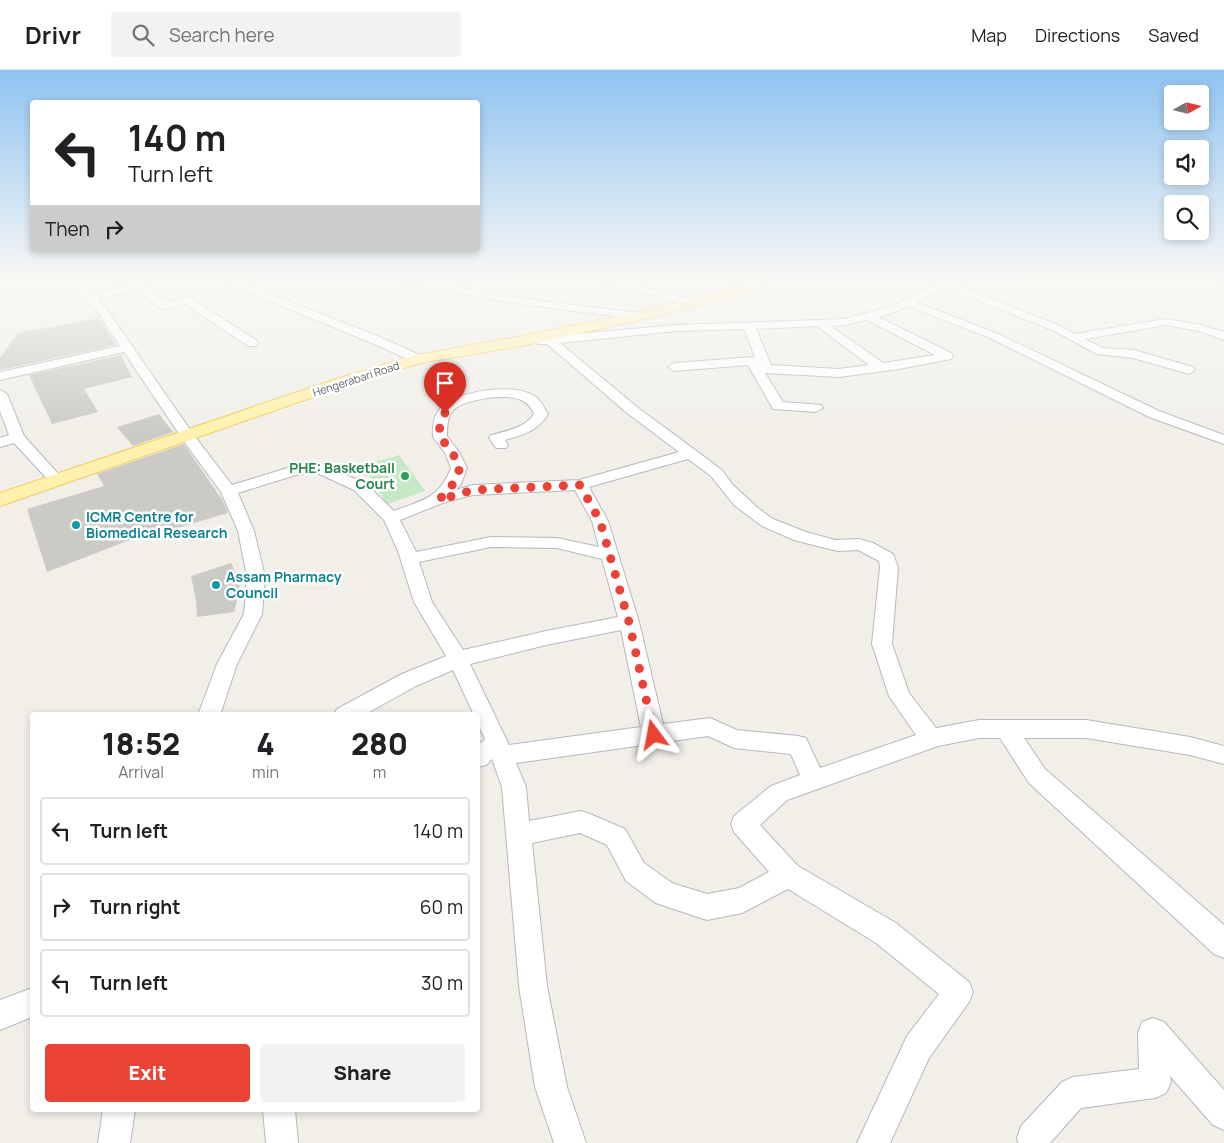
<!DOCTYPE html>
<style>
:root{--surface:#fff;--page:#f2f2f2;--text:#202124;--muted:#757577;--line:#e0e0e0;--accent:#ea4335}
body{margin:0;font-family:Manrope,sans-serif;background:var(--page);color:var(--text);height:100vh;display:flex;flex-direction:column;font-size:19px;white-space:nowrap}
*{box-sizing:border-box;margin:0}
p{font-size:16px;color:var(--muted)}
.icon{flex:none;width:28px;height:28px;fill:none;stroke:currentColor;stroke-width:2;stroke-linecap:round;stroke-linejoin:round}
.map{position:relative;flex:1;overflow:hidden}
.side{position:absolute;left:30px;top:642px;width:450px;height:400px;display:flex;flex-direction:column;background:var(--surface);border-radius:5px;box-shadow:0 2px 8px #0003}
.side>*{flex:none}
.top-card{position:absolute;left:30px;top:30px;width:450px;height:152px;border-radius:5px;box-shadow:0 2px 8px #0003;background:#fff;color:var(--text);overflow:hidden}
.needle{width:32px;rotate:82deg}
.tools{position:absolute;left:1164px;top:15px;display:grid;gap:10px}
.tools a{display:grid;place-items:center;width:45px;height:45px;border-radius:5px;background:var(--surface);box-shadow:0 2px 8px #0003;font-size:25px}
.pin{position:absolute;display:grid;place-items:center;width:42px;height:42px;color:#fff;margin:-51px -21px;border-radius:50% 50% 50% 0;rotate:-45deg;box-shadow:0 0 5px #0007}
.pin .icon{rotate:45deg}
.me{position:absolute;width:55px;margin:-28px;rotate:347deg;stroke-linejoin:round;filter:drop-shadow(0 0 4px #0008)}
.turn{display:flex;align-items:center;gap:18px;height:105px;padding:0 15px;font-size:22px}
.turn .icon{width:65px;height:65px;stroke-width:2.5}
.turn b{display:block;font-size:35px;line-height:42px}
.then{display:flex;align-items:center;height:48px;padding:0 15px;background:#0003;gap:10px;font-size:19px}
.eta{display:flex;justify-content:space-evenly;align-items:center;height:85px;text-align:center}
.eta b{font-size:30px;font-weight:800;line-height:35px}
.cta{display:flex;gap:10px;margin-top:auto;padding:10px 15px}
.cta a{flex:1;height:58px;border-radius:5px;background:var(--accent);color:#fff;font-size:20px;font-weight:800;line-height:58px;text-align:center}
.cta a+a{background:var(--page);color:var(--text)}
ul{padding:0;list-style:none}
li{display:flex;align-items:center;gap:15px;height:68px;margin:0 10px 8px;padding:0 5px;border:2px solid var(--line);border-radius:5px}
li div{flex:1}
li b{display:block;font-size:19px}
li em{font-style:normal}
header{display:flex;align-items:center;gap:30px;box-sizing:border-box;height:70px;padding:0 25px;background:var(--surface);border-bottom:1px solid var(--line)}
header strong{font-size:24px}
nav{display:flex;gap:28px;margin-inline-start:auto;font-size:18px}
.search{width:350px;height:45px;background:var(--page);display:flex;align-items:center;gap:12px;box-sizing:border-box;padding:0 18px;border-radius:5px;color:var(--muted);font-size:19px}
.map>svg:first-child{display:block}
.green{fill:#c5e8c5}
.building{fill:#cccac5}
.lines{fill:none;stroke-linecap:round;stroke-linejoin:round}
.minor-casing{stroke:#b5b8bc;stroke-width:2}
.major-casing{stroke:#f2c960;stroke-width:2}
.minor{fill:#fff;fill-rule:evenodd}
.major{fill:#fff2af;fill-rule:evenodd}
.route{stroke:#ea4335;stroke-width:9;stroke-dasharray:0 16.2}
.leisure-dot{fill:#2e9e5b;stroke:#fff;stroke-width:2}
.culture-dot{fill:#0f9aa8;stroke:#fff;stroke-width:2}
.labels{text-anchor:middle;stroke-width:5;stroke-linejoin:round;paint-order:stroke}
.far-street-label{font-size:11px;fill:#5f6368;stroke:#fff}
.leisure-label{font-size:14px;font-weight:bold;fill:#27864d;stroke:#fff;text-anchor:end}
.culture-label{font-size:14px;font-weight:bold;fill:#0d838f;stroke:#fff;text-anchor:start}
</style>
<header>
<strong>Drivr</strong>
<div class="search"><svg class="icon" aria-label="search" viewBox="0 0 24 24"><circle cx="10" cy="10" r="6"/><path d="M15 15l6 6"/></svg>Search here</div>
<nav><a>Map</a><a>Directions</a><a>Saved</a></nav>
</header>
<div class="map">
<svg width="1224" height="1073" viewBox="0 0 1224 1073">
<rect width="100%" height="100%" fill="#f1efe8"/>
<path class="green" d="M399,385L425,421L387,434L363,396Z"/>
<g class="building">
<path d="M99,248L116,275L0,300V288L18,263Z"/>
<path d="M121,285L132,307L84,319L98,342L52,354L29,305Z"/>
<path d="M159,344L173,362L133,376L117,357Z"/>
<path d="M184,374L223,431L228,443L137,470L135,468L47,502L27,439L104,416L97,404Z"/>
<path d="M231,493L239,510L240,520L234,542L197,547L196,530L191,506Z"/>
</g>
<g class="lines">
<g class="minor-casing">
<g id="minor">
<path d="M70,211H81L92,223L132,215L129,211H140L166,232L187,227L191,228L256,270L258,273L256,276H248L185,234L164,239L160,238L137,220L97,229L105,237L193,364L232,415L294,396L319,393L366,414L394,441C422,430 439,429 451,398L445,383L433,367C432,356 434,342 444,335C462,320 518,312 537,328C542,332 545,339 548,344C538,361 523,365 505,370L508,375L506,378H496L489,368L491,365C506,361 525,358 534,344C531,337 528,333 521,330C507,323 460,329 451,343C447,350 447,359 447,366L459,382L467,398L461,414L456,420L473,415L579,410L679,382L627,343L547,274H538L536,271L542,267L676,255L845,249L890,237L944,211H959L955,214L1060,256L1075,264L1166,249L1201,255L1224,262V270L1199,261L1166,255L1085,269L1103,278L1134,280L1193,297L1195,300L1189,304L1133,288L1097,284L1052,260L946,218L916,232L998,264L1159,341L1224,365V374L1149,347L990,268L908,236L898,241L878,247L951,283L953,286L951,289L899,299L839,307L765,303L783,332L821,335L823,338L816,342L773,339L748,295L674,301L668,297L674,293L755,287L744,259L676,261L560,273L637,337L722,400L733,415L759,439L773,449L806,462L835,470L859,469L873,473L893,484L898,497L892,574L909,623L936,658L979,650H1086L1190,667L1224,676V694L1190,685L1086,668H1024L1045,699L1224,855V888L1214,884L1029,713L1000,668H979L938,676L787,730L760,755L798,796L896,853L969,912L973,922L969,932L929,988L890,1073H857L907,966L939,924L876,873L788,819L742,843L707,850L656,833L626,811L607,775L580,763L532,773L547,916L567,1017L586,1073H554L535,1017L519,916L502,717L492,689L486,695L478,697V675L485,669L478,654V645H474L453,600L416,616L364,645H334L337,639L402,604L446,586L414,532L398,481L384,450L354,420L317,403L296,405L238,423L254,461L265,507L262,544L237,594L220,645H198L217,594L244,544L247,507L238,461L221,422L183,370L124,282L0,310V302L120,276L97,241ZM867,250L935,285L883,293L831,256L845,255ZM817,256L869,295L839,299L771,295L756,259ZM688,389L711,406L734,435L762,456L794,470L817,476L838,481L858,480L879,491L880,497L872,574L889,626L916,665L820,698L806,668L798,666L737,660L710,648L663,654L639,552L608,451L589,417ZM575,420L592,451L599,477L557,468L491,467L416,482L400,450L445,432L473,425ZM491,477L557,478L602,489L618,547L546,561L463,580L432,532L419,492ZM621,560L641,657L509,675L470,594L546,575ZM708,666L734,678L791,684L800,705L771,716L734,746L731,754L734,762L769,802L739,818L707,824L672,813L644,793L625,759L590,744L581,741L529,751L526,717L516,693Z"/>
<path d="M221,211H236L380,267L422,286L424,289L418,293L414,292L372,273Z"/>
<path d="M402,211H426L518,228L640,243L646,246L640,249L518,234L407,214Z"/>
<path d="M598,211H617L696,231L697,233L692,236Z"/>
<path d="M1214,211H1224V217Z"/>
<path d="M0,320L7,324L24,366L62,408L65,411L62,414H52L14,373L0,377V368L9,365L0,341Z"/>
<path d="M32,918V947L0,960V930Z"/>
<path d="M1153,948L1164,952L1224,1020V1060L1213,1055L1170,1006L1171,1012L1166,1023L1155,1028L1081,1038L1050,1073H1018L1017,1068L1021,1056L1062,1012L1073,1007L1139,999L1138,963L1142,952Z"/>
<path d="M103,1040H135L130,1073H98Z"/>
<path d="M263,1040H295L298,1073H266Z"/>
</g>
</g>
<g class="major-casing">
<path id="major" d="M750,211H769L768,214L736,226L649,248L516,277L420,293L348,315L0,436V423L336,309L412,286L516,267L648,240L726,220Z"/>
</g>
<use href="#minor" class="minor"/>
<use href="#major" class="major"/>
</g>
<linearGradient id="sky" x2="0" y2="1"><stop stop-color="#8fc3f1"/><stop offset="0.58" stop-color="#f9f8f5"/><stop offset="1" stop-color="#f9f8f5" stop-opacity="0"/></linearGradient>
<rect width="1224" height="362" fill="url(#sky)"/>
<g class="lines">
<path class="route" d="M445,343L439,360L440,367L452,382L460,398L453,414L439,430L473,420L580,415L600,451L629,552L654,665"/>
</g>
<circle class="leisure-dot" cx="405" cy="406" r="5"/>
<g class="culture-dot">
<circle cx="76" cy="455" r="5"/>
<circle cx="216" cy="515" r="5"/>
</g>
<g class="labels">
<g class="far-street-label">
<text transform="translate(356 309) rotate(-18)" y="4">Hengerabari Road</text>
</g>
<g class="leisure-label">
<text x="395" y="403">PHE: Basketball<tspan x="395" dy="16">Court</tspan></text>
</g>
<g class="culture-label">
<text x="86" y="452">ICMR Centre for<tspan x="86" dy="16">Biomedical Research</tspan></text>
<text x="226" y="512">Assam Pharmacy<tspan x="226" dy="16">Council</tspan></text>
</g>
</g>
</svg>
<div class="tools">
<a><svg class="needle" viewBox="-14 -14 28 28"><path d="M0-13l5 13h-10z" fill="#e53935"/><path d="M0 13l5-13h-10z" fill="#757577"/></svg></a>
<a><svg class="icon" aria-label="sound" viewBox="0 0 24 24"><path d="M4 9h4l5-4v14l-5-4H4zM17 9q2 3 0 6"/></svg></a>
<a><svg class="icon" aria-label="search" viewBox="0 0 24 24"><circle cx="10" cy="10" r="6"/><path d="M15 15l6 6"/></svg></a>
</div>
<div class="pin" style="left:445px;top:343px;background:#d93025"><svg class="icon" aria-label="arrive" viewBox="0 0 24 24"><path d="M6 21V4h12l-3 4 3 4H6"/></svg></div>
<svg class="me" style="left:654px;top:665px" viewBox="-20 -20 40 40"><path d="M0-17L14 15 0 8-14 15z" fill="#ea4335" stroke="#fff" stroke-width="4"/></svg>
<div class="top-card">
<div class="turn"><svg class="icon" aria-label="left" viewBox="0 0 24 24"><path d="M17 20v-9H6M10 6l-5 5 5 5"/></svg><div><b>140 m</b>Turn left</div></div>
<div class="then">Then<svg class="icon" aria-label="right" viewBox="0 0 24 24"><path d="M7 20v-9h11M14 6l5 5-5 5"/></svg></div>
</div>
<section class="side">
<div class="eta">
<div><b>18:52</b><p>Arrival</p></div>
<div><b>4</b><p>min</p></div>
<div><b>280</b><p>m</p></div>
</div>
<ul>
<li><svg class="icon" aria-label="left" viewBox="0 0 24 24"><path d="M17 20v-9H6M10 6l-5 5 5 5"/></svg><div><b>Turn left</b></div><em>140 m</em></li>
<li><svg class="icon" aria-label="right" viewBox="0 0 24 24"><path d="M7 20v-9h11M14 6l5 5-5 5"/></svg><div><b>Turn right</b></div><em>60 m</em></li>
<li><svg class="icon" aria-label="left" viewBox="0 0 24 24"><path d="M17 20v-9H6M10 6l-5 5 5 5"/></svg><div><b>Turn left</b></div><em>30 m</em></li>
</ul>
<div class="cta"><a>Exit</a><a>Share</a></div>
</section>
</div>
